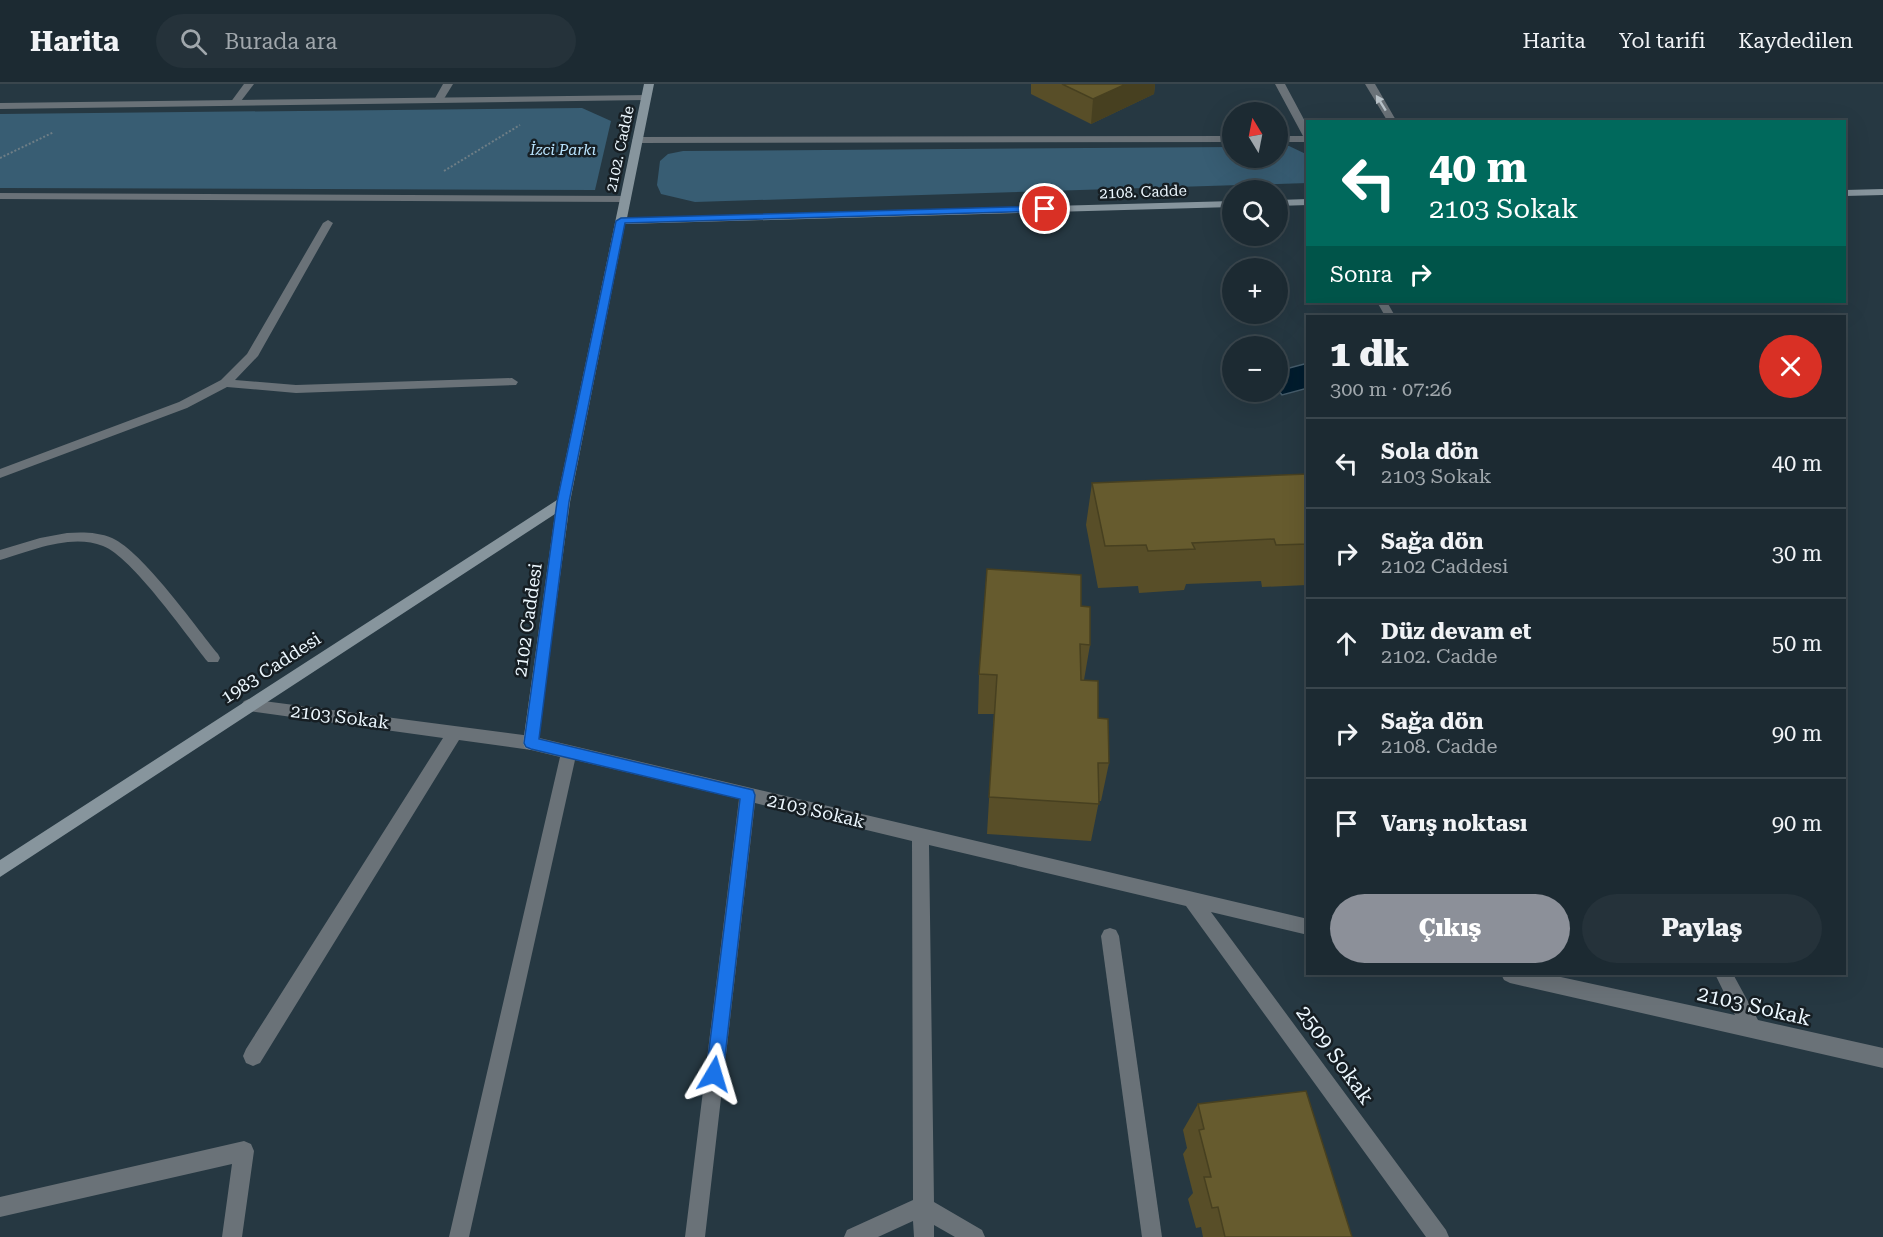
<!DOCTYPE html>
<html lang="tr">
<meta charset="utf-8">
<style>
:root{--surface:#1c2a32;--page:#25323a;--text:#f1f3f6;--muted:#a0a7ac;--line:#3a464d;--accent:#8c9099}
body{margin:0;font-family:"Roboto Serif",serif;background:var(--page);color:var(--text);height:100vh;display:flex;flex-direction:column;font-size:22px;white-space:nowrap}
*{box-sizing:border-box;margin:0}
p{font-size:20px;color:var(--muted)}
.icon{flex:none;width:33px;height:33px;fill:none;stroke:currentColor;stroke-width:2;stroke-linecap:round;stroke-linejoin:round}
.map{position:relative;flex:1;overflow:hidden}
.drawer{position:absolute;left:1306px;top:231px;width:540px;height:660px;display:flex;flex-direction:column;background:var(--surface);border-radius:0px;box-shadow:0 6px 24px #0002,0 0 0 2px var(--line)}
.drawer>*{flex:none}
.guide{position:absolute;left:1306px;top:36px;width:540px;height:183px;border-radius:0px;box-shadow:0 6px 24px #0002,0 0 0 2px var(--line);background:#00695c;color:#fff;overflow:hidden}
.needle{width:39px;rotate:350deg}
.buttons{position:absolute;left:1222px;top:18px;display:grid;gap:12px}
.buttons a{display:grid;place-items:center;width:66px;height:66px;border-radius:50%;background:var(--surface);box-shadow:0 6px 24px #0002,0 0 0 2px var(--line);font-size:30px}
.pin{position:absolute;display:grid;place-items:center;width:51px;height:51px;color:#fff;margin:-26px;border:3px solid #fff;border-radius:50%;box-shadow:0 2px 6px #0007}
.me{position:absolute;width:66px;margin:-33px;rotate:7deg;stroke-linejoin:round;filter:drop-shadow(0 0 4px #0008)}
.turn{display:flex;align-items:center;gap:21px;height:126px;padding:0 24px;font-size:27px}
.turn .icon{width:78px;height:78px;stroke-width:2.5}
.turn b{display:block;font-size:42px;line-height:51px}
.then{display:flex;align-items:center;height:57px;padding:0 24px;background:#0003;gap:12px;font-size:22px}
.round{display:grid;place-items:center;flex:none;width:63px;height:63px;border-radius:32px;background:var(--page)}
.overview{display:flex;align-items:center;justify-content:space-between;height:102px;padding:0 24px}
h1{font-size:36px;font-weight:800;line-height:45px}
.button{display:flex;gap:12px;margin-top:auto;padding:12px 24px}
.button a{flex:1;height:69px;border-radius:36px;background:var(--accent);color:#fff;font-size:24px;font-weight:800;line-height:69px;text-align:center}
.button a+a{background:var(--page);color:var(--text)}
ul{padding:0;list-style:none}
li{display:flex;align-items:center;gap:18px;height:90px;padding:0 24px;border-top:2px solid var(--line)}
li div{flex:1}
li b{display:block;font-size:22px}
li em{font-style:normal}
header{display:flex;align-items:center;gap:36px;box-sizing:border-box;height:84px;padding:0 30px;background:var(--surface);border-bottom:2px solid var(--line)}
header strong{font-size:28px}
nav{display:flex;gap:33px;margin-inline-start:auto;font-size:21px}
.search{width:420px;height:54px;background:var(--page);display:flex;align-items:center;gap:15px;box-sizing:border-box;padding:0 21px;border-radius:33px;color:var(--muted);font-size:22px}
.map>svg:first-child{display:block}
.green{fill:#385d73}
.water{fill:#001d2f;stroke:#475e6d;stroke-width:1.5}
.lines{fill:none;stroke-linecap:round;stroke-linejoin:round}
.path{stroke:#6e7e86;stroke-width:2;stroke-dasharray:2 2;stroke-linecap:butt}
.lane{fill:#6a7278;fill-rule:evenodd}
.street{fill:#6a7278;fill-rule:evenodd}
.secondary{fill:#87959d;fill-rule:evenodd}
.wall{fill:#584e28}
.shaded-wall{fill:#474020}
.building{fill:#665b2e;stroke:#474020;stroke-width:1.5}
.oneway{fill:#b8c2c8}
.route{fill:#1a73e8;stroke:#114b97;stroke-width:1.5}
.labels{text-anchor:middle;stroke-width:5;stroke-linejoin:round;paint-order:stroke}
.far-street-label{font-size:15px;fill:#ecf7fe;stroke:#161e23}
.far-park-label{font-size:15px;font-style:italic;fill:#b9e3fd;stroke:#161e23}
.street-label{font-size:18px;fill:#ecf7fe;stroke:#161e23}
.near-street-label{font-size:21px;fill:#ecf7fe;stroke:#161e23}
</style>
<header>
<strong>Harita</strong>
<div class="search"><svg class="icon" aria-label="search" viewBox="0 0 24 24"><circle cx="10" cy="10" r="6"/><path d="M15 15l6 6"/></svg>Burada ara</div>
<nav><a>Harita</a><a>Yol tarifi</a><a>Kaydedilen</a></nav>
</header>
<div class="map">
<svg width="1883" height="1153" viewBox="0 0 1883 1153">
<rect width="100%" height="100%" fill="#263842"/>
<g class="green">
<path d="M582,24L611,37L595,106L0,104V30Z"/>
<path d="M1278,62H1289L1308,71V99L695,118L661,110L657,101L660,77L668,70L683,67L1233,63V74H1278Z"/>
</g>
<path class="water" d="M1308,279V304L1282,311L1278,306V287Z"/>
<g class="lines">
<g class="path">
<path d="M0,74L54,48"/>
<path d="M444,87L520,41"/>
</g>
<g class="lane">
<path d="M244,0H254L238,21H232L230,19Z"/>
<path d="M443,0H453L442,18H436L434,16Z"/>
<path d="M328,136L333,139L258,272L235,296L296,301L512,294L518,298L516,301L296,309L227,303L187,324L0,394V385L179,318L221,296L247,270L323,139Z"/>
<path d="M67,449C82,448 98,448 112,454C143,468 195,542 218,570L220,574L218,578H208C187,552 132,473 103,462C71,449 31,467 0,476V466L40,454Z"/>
</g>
<g class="street">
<path d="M1275,0H1285L1308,43V58H1278V52H1303Z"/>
<path d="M1365,0H1375L1397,38H1388Z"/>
<path d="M649,11L651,13L646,16L0,25V19Z"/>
<path d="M1233,52V58L637,59L632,56L637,53Z"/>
<path d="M0,109L626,112L631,115L626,118L0,115Z"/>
<path d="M1377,218H1387L1395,232H1385Z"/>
<path d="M249,615L531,652L1308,835V851L1211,828L1446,1146L1449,1153H1426L1186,822L929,761L934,1118L982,1146L985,1153H955L934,1141V1153H914L913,1137L878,1153H844L847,1146L913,1116L912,757L755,719L705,1153H685L739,715L575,676L469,1153H449L560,673L531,666L459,656L260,979L253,982L246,979L243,972L246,965L443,654L249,627L244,625L241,621L244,617Z"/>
<path d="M1110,844L1116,846L1119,852L1162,1153H1142L1101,852L1104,846Z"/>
<path d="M1501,890H1547L1735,931L1715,890H1733L1758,936L1883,964V984L1510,899L1504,896Z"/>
<path d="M244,1057L251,1060L254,1067L242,1153H222L232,1080L0,1133V1113Z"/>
</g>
<g class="secondary">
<path d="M644,0H654L627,134L1233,117V123L625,140L570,418L537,664L531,666L525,664L523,659L555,430L0,793V776L557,416Z"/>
<path d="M1883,105V111L1845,112V106Z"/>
<path d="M1308,115V121L1278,122V116Z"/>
</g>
</g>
<g class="wall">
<path d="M1031,0H1155L1154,10L1091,40L1031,10Z"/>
<path d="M1308,390V498L1307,501L1262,503L1261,497L1186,500L1184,506L1139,509L1138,502L1098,504L1086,441L1092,399Z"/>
<path d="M1081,522L1090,561L1084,596L1098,634L1109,679L1101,717H1099L1091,757L987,750L994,630H978L979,590Z"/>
<path d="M1198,1020L1352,1153H1203L1201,1143L1196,1144L1188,1115L1193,1109L1183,1070L1187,1064L1183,1046Z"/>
</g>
<path class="shaded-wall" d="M1126,0H1155L1154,10L1091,40L1093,15Z"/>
<g class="building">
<path d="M1062,0H1126L1093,15Z"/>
<path d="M1308,390V460L1276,461L1274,455L1192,459L1195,465L1148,467L1146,461L1105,462L1092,399Z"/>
<path d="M987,485L1081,491V522L1090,523V561L1080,560L1081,596L1098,597V634L1108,635L1109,679H1098L1099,720L989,713L997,591L979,590Z"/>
<path d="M1306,1007L1352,1153H1225L1218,1123L1212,1124L1204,1093H1211L1199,1046L1204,1045L1198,1020Z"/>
</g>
<defs><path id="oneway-solid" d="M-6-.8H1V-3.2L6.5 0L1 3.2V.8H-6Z" transform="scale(1.5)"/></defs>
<use class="oneway" href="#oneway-solid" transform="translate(1381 19) rotate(-122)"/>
<path class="route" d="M1045,122L1048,123V127L625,139L569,418L539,655L753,706L755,711L723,990L721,996L714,999L708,996L706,990L740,715L531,665L526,663L524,659L557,418L616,137L621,134Z"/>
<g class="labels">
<g class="far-street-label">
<text transform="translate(620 65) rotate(-78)" y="5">2102. Cadde</text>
<text transform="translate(1143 108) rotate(-2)" y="5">2108. Cadde</text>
</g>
<g class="far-park-label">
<text x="563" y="71">İzci Parkı</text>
</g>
<g class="street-label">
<text transform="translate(528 536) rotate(-82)" y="6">2102 Caddesi</text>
<text transform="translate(271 584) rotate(-33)" y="6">1983 Caddesi</text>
<text transform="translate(340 633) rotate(7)" y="6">2103 Sokak</text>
<text transform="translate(816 727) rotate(13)" y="6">2103 Sokak</text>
</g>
<g class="near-street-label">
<text transform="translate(1754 922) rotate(13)" y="7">2103 Sokak</text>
<text transform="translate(1335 971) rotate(54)" y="7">2509 Sokak</text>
</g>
</g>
</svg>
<div class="buttons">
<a><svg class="needle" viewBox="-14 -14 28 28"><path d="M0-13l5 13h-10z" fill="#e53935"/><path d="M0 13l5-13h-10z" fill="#a0a7ac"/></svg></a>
<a><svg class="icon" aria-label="search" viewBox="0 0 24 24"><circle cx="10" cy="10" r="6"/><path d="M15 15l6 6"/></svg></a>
<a>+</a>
<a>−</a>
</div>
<div class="pin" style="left:1045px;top:125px;background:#d93025"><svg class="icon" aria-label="arrive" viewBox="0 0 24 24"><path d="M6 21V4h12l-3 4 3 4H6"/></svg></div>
<svg class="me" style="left:714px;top:990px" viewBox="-20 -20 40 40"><path d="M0-17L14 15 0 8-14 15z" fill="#1a73e8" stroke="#fff" stroke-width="4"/></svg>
<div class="guide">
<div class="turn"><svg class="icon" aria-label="left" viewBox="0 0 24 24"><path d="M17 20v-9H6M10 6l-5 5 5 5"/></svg><div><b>40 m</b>2103 Sokak</div></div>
<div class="then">Sonra<svg class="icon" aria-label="right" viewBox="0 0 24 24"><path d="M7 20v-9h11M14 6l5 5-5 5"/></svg></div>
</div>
<section class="drawer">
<div class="overview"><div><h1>1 dk</h1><p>300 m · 07:26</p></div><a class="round" style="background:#d93025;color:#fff"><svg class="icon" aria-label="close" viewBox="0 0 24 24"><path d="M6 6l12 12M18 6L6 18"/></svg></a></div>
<ul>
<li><svg class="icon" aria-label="left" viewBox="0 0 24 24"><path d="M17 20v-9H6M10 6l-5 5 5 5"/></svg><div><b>Sola dön</b><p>2103 Sokak</p></div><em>40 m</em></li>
<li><svg class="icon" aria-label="right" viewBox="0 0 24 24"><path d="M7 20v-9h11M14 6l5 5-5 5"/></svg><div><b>Sağa dön</b><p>2102 Caddesi</p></div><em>30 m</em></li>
<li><svg class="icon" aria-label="ahead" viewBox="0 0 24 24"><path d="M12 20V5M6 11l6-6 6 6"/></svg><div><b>Düz devam et</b><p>2102. Cadde</p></div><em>50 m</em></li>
<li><svg class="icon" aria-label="right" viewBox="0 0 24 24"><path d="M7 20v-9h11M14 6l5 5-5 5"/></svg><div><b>Sağa dön</b><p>2108. Cadde</p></div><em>90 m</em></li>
<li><svg class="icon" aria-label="arrive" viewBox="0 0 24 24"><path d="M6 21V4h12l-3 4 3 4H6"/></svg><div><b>Varış noktası</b></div><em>90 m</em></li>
</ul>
<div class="button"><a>Çıkış</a><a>Paylaş</a></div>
</section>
</div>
